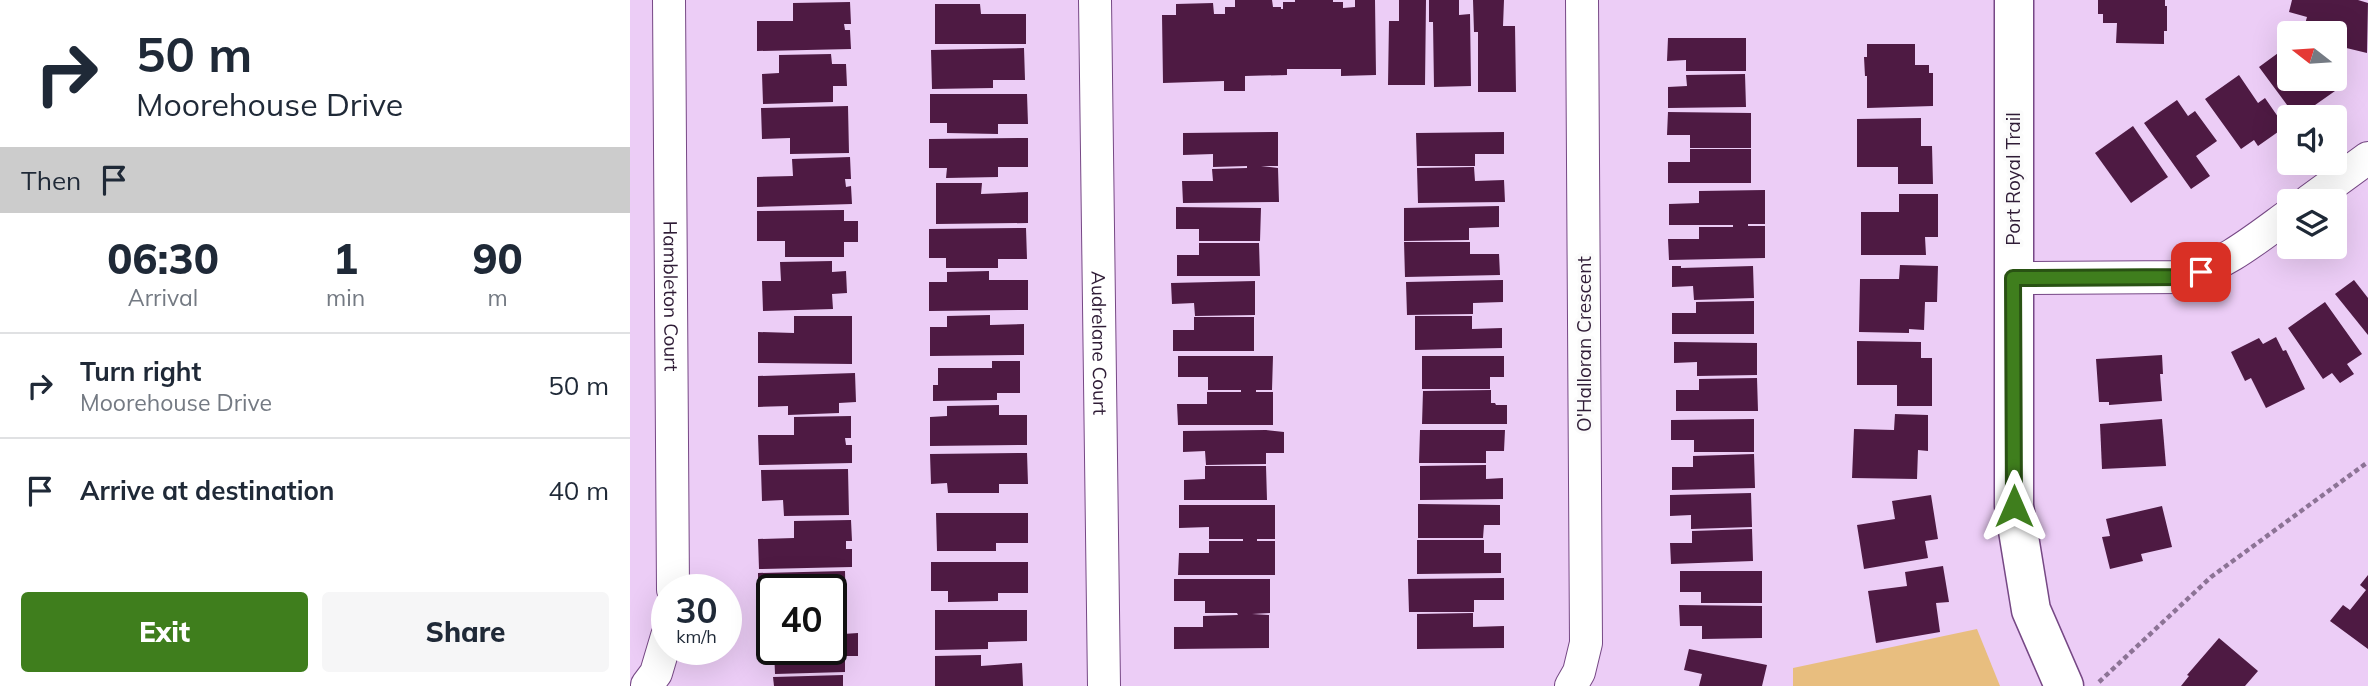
<!DOCTYPE html>
<style>
:root{--surface:#fff;--page:#f6f6f7;--text:#1f2937;--muted:#747a83;--line:#e0e1e3;--accent:#3f7e1d}
body{margin:0;font-family:Mulish,sans-serif;background:var(--page);color:var(--text);height:100vh;display:flex;flex-direction:column;font-size:26px;white-space:nowrap}
*{box-sizing:border-box;margin:0}
p{font-size:23px;color:var(--muted)}
.icon{flex:none;width:38px;height:38px;fill:none;stroke:currentColor;stroke-width:2;stroke-linecap:round;stroke-linejoin:round}
.map{position:relative;flex:1;overflow:hidden}
.sheet{display:flex;flex-direction:column;background:var(--surface);width:630px}
.sheet>*{flex:none}
.hud{background:#fff;color:var(--text);overflow:hidden}
.needle{width:46px;rotate:287deg}
.fabs{position:absolute;left:1647px;top:21px;display:grid;gap:14px}
.fabs a{display:grid;place-items:center;width:70px;height:70px;border-radius:7px;background:var(--surface);box-shadow:0 7px 28px #0002;font-size:35px}
.speed{position:absolute;left:21px;top:574px;display:flex;gap:14px;font-size:35px;font-weight:700;text-align:center}
.speed>*{display:grid;place-content:center;width:91px;height:91px;border-radius:50%;background:var(--surface);box-shadow:0 7px 28px #0002;line-height:1}
.speed small{font-size:18px;font-weight:400}
.speed .limit{border:4px solid #111;border-radius:10px;background:#fff;color:#111}
.pin{position:absolute;display:grid;place-items:center;width:60px;height:60px;color:#fff;margin:-30px;border-radius:14px;box-shadow:0 4px 10px #0006}
.me{position:absolute;width:77px;margin:-38px;rotate:0deg;stroke-linejoin:round;filter:drop-shadow(0 0 5px #0008)}
.turn{display:flex;align-items:center;gap:24px;height:147px;padding:0 21px;font-size:32px}
.turn .icon{width:91px;height:91px;stroke-width:2.5}
.turn b{display:block;font-size:49px;line-height:60px}
.then{display:flex;align-items:center;height:66px;padding:0 21px;background:#0003;gap:14px;font-size:26px}
.eta{display:flex;justify-content:space-evenly;align-items:center;height:119px;text-align:center}
.eta b{font-size:42px;font-weight:800;line-height:49px}
.cta{display:flex;gap:14px;margin-top:auto;padding:14px 21px}
.cta a{flex:1;height:80px;border-radius:7px;background:var(--accent);color:#fff;font-size:28px;font-weight:800;line-height:80px;text-align:center}
.cta a+a{background:var(--page);color:var(--text)}
ul{padding:0;list-style:none}
li{display:flex;align-items:center;gap:21px;height:105px;padding:0 21px;border-top:2px solid var(--line)}
li div{flex:1}
li b{display:block;font-size:26px}
li em{font-style:normal}
main{display:flex;flex:1;min-height:0}
.map>svg:first-child{display:block}
.green{fill:#e8be7f}
.building{fill:#4e1a43}
.lines{fill:none;stroke-linecap:round;stroke-linejoin:round}
.minor-casing{stroke:#764885;stroke-width:34}
.tertiary-casing{stroke:#764885;stroke-width:41}
.path{stroke:#8c7395;stroke-width:4.5;stroke-dasharray:5 3.5;stroke-linecap:butt}
.minor{stroke:#fff;stroke-width:32}
.tertiary{stroke:#fff;stroke-width:38}
.route-casing{stroke:#295213;stroke-width:18}
.route{stroke:#3f7e1d;stroke-width:12}
.labels{text-anchor:middle;stroke-width:7;stroke-linejoin:round;paint-order:stroke}
.street-label{font-size:19px;fill:#2f1c36;stroke:#fbfbfb}
</style>
<main>
<section class="sheet">
<div class="hud">
<div class="turn"><svg class="icon" aria-label="right" viewBox="0 0 24 24"><path d="M7 20v-9h11M14 6l5 5-5 5"/></svg><div><b>50 m</b>Moorehouse Drive</div></div>
<div class="then">Then<svg class="icon" aria-label="arrive" viewBox="0 0 24 24"><path d="M6 21V4h12l-3 4 3 4H6"/></svg></div>
</div>
<div class="eta">
<div><b>06:30</b><p>Arrival</p></div>
<div><b>1</b><p>min</p></div>
<div><b>90</b><p>m</p></div>
</div>
<ul>
<li><svg class="icon" aria-label="right" viewBox="0 0 24 24"><path d="M7 20v-9h11M14 6l5 5-5 5"/></svg><div><b>Turn right</b><p>Moorehouse Drive</p></div><em>50 m</em></li>
<li><svg class="icon" aria-label="arrive" viewBox="0 0 24 24"><path d="M6 21V4h12l-3 4 3 4H6"/></svg><div><b>Arrive at destination</b></div><em>40 m</em></li>
</ul>
<div class="cta"><a>Exit</a><a>Share</a></div>
</section>
<div class="map">
<svg width="1738" height="686" viewBox="0 0 1738 686">
<rect width="100%" height="100%" fill="#eccdf6"/>
<path class="green" d="M1347,629L1370,686H1163V668Z"/>
<g class="building">
<path d="M605,0H642L643,7H651V9H653V2H665V0H703V2H713V8L725,7V0H745L746,75L711,76V69H657V75L615,76V91H594V81L533,83L532,15H546V4L583,3L584,14H595V7H605Z"/>
<path d="M769,0H796L795,85H758L759,21H769Z"/>
<path d="M799,0H829V15L840,14L841,86L804,87L803,22H799Z"/>
<path d="M843,0H874L873,26H885L886,92H848V32H844Z"/>
<path d="M1468,0H1535V6H1537V31H1534V44L1486,43L1487,23H1473V14H1468Z"/>
<path d="M1662,0H1728L1738,3L1737,53L1704,45V33H1683L1673,31L1677,17L1659,12Z"/>
<path d="M220,2L221,24H214L215,30H220L221,49L127,51V21H163V3Z"/>
<path d="M305,4H350L351,14H396V44H305Z"/>
<path d="M1038,38H1116V71H1056V60L1037,61Z"/>
<path d="M1237,44H1285V65H1299V73H1303V106L1237,108V76H1235L1234,57H1237Z"/>
<path d="M1659,45V79H1696L1705,91L1668,117H1666L1629,67Z"/>
<path d="M394,48L395,80H363V88L302,89L301,50Z"/>
<path d="M201,54L202,64H216L217,86H203V102L133,104L132,74L149,73V55Z"/>
<path d="M1115,74L1116,107L1038,108V87L1057,86L1056,75Z"/>
<path d="M1609,75L1628,103L1635,98L1655,127L1628,146L1624,140L1611,149L1575,99Z"/>
<path d="M300,94H397L398,124H368V134L317,133V123H300Z"/>
<path d="M1547,100L1558,116L1565,111L1587,141L1566,156L1580,176L1561,189L1514,123Z"/>
<path d="M218,106L219,153L160,154V138L132,139L131,108Z"/>
<path d="M1038,112L1121,113V148H1060V135H1037Z"/>
<path d="M1291,118V146H1302L1303,184H1268V167H1227V119Z"/>
<path d="M1503,126L1538,177L1501,203L1465,153Z"/>
<path d="M648,132V166H631L648,168L649,202L553,203L552,181H583L582,169L617,168V166L583,167V154L553,155V133Z"/>
<path d="M874,132V154H845V166H787L786,133Z"/>
<path d="M398,138V167H368V177L316,178L317,168H299V139Z"/>
<path d="M1060,149H1121V183H1038V162H1060Z"/>
<path d="M220,157L221,179H215L216,187L221,186L222,204L127,207V177L163,176L162,159Z"/>
<path d="M844,167L845,181L874,180L875,202L788,203L787,168Z"/>
<path d="M306,183H352L351,194L398,192V223L306,224Z"/>
<path d="M1135,190V224H1118V226H1135V258L1039,260L1038,239H1069V227H1103V225H1039V204L1069,203V191Z"/>
<path d="M1269,194H1308V237H1295L1296,255H1231V212H1269Z"/>
<path d="M869,206V227L839,228V240L774,241V208Z"/>
<path d="M546,207L631,208L630,241H569V229H546Z"/>
<path d="M214,210V221H228V242H214V257H155V241H127V211Z"/>
<path d="M396,228L397,259H368V268H316V258H299V229Z"/>
<path d="M774,242H840V254H869L870,275L775,277Z"/>
<path d="M569,243H629L630,276H547V255H569Z"/>
<path d="M202,261V272L216,271L217,293L202,294L203,309L133,311L132,281H151L150,262Z"/>
<path d="M1270,265L1308,266L1307,302H1295L1294,330L1279,329V333L1229,332L1230,279H1269Z"/>
<path d="M1042,266H1051V268L1123,266L1124,298L1064,300L1063,286L1042,287Z"/>
<path d="M359,271V280H398V310L299,311V282H317V272Z"/>
<path d="M873,280V302L843,303V314L777,315L776,282Z"/>
<path d="M1724,280L1738,298V335L1705,294Z"/>
<path d="M625,281V315L565,316L564,303L542,304L541,283Z"/>
<path d="M1124,301V334H1042V313H1066V302Z"/>
<path d="M1695,302L1732,354L1717,364L1724,374L1710,383L1702,373L1693,379L1658,328Z"/>
<path d="M360,315V325L394,324V355L300,356V327H317V316Z"/>
<path d="M164,316H222V364L128,363V332L164,333Z"/>
<path d="M785,316H842V329L872,328V348L785,350Z"/>
<path d="M564,317H624V351H543V330H564Z"/>
<path d="M1646,337L1653,351L1656,350L1675,389L1636,408L1621,378L1615,381L1601,352L1629,338L1633,344Z"/>
<path d="M1227,341L1291,342V358H1302V406H1267V385H1227Z"/>
<path d="M1044,342L1127,343V375L1067,376V362L1044,363Z"/>
<path d="M1532,355L1533,374H1530L1532,401L1479,405V402H1469L1466,359Z"/>
<path d="M548,356H643L642,390H626V392H643V425H548L547,404H577V392H611V390H578V377H548Z"/>
<path d="M792,356H874V377H860V389H792Z"/>
<path d="M362,361H390V393H367V400L303,401V385H308V368H362Z"/>
<path d="M225,373L226,402L209,403V413L158,415V406L128,407V376Z"/>
<path d="M1127,378L1128,411H1046V390H1069V379Z"/>
<path d="M861,390V403H865L866,405H877V424H792L793,391Z"/>
<path d="M369,405V415H397V445L300,446V417L317,416V406Z"/>
<path d="M1265,414L1298,415V451L1288,450L1287,479L1222,478L1224,429L1264,430Z"/>
<path d="M221,416V438H215L216,445H222V463L129,465L128,435H164V417Z"/>
<path d="M1124,419V452H1064V440H1041V420Z"/>
<path d="M1532,419L1536,466L1472,469L1470,424Z"/>
<path d="M636,430L654,432V453H636V464L576,465L575,451L553,452V431Z"/>
<path d="M790,430H875L874,451H856V463H789Z"/>
<path d="M397,453L398,484H369V493H318L317,483L301,484L300,454Z"/>
<path d="M1124,454L1125,488L1042,490V467H1063V456Z"/>
<path d="M856,465V479L873,478V499L790,500V466Z"/>
<path d="M575,466H636L637,500H554V480L575,479Z"/>
<path d="M218,469L219,515L154,516L153,500L132,501L131,470Z"/>
<path d="M1121,493L1122,527L1061,529V515L1040,516V495Z"/>
<path d="M1301,495L1308,539L1295,541L1298,558L1234,569L1227,525L1265,519L1262,501Z"/>
<path d="M788,504L870,505V525H854L853,538H788Z"/>
<path d="M549,505H645V539H627V541H645V575H548L549,553H579V541H613V539H579V527L549,528Z"/>
<path d="M1532,506L1542,547L1511,554L1513,561L1480,569L1472,537L1480,536L1476,519Z"/>
<path d="M306,513H398V543H366V551H307Z"/>
<path d="M221,520L222,541H216V549H222V567L129,569L128,539L164,538V521Z"/>
<path d="M1122,529L1123,561L1041,564L1040,543H1062V531Z"/>
<path d="M787,540H854V553H871V573L787,574Z"/>
<path d="M301,562H398V593H368V601L318,602V591H301Z"/>
<path d="M1313,566L1319,602L1306,603L1310,632L1246,643L1238,591L1277,586L1275,572Z"/>
<path d="M215,571L216,619H201V590H142V604L128,605V573Z"/>
<path d="M1050,571H1132V603H1071V592H1050Z"/>
<path d="M1738,575V649L1700,621L1713,605L1720,610L1736,590L1730,585Z"/>
<path d="M874,578V600H844V612H779L778,579Z"/>
<path d="M544,579H640V613L622,614L639,615V648L544,649V627H573V616L608,615L607,613H575V601H544Z"/>
<path d="M1049,605L1132,606V638L1072,639V626H1050Z"/>
<path d="M305,610H397V641L358,642V649L305,650Z"/>
<path d="M843,613V627L874,626V648L787,649V614Z"/>
<path d="M201,624H213V634L228,633V656H215V672L145,674L144,649H201Z"/>
<path d="M1589,638L1628,671L1615,686H1551L1559,676L1557,675Z"/>
<path d="M1059,649L1137,665L1132,686H1069L1072,674L1054,670Z"/>
<path d="M351,655V666L392,663L393,686H305V656Z"/>
<path d="M213,675V686H144L143,677Z"/>
</g>
<g class="lines">
<g class="minor-casing">
<g id="minor">
<path id="s1" d="M39,0L43,590"/>
<path id="s2" d="M465,0L474,686"/>
<path d="M1679,201L1738,158"/>
<path d="M1383,278L1553,277C1593,266 1626,239 1659,215"/>
<path d="M17,685L26,673L37,636"/>
<path d="M941,686L949,672L956,643L952,0"/>
</g>
</g>
<g class="tertiary-casing">
<path id="tertiary" d="M1384,0V506L1401,610L1434,686"/>
</g>
<path class="path" d="M1469,682L1581,577L1738,462"/>
<use href="#minor" class="minor"/>
<use href="#tertiary" class="tertiary"/>
</g>
<g class="lines">
<g class="route-casing">
<path id="route" d="M1384,506L1383,278L1553,277L1571,272"/>
</g>
<use href="#route" class="route"/>
</g>
<g class="labels">
<g class="street-label">
<text transform="translate(1383 179) rotate(-90)" y="7">Port Royal Trail</text>
<text dy="7" stroke="none"><textPath href="#s1" startOffset="296">Hambleton Court</textPath></text>
<text dy="7" stroke="none"><textPath href="#s2" startOffset="343">Audrelane Court</textPath></text>
<text transform="translate(954 344) rotate(-90)" y="7">O'Halloran Crescent</text>
</g>
</g>
</svg>
<div class="fabs">
<a><svg class="needle" viewBox="-14 -14 28 28"><path d="M0-13l5 13h-10z" fill="#e53935"/><path d="M0 13l5-13h-10z" fill="#747a83"/></svg></a>
<a><svg class="icon" aria-label="sound" viewBox="0 0 24 24"><path d="M4 9h4l5-4v14l-5-4H4zM17 9q2 3 0 6"/></svg></a>
<a><svg class="icon" aria-label="layers" viewBox="0 0 24 24"><path d="M12 4l9 5-9 5-9-5zM3 14l9 5 9-5"/></svg></a>
</div>
<div class="speed"><div>30<small>km/h</small></div><div class="limit">40</div></div>
<div class="pin" style="left:1571px;top:272px;background:#d93025"><svg class="icon" aria-label="arrive" viewBox="0 0 24 24"><path d="M6 21V4h12l-3 4 3 4H6"/></svg></div>
<svg class="me" style="left:1384px;top:506px" viewBox="-20 -20 40 40"><path d="M0-17L14 15 0 8-14 15z" fill="#3f7e1d" stroke="#fff" stroke-width="4"/></svg>
</div>
</main>
